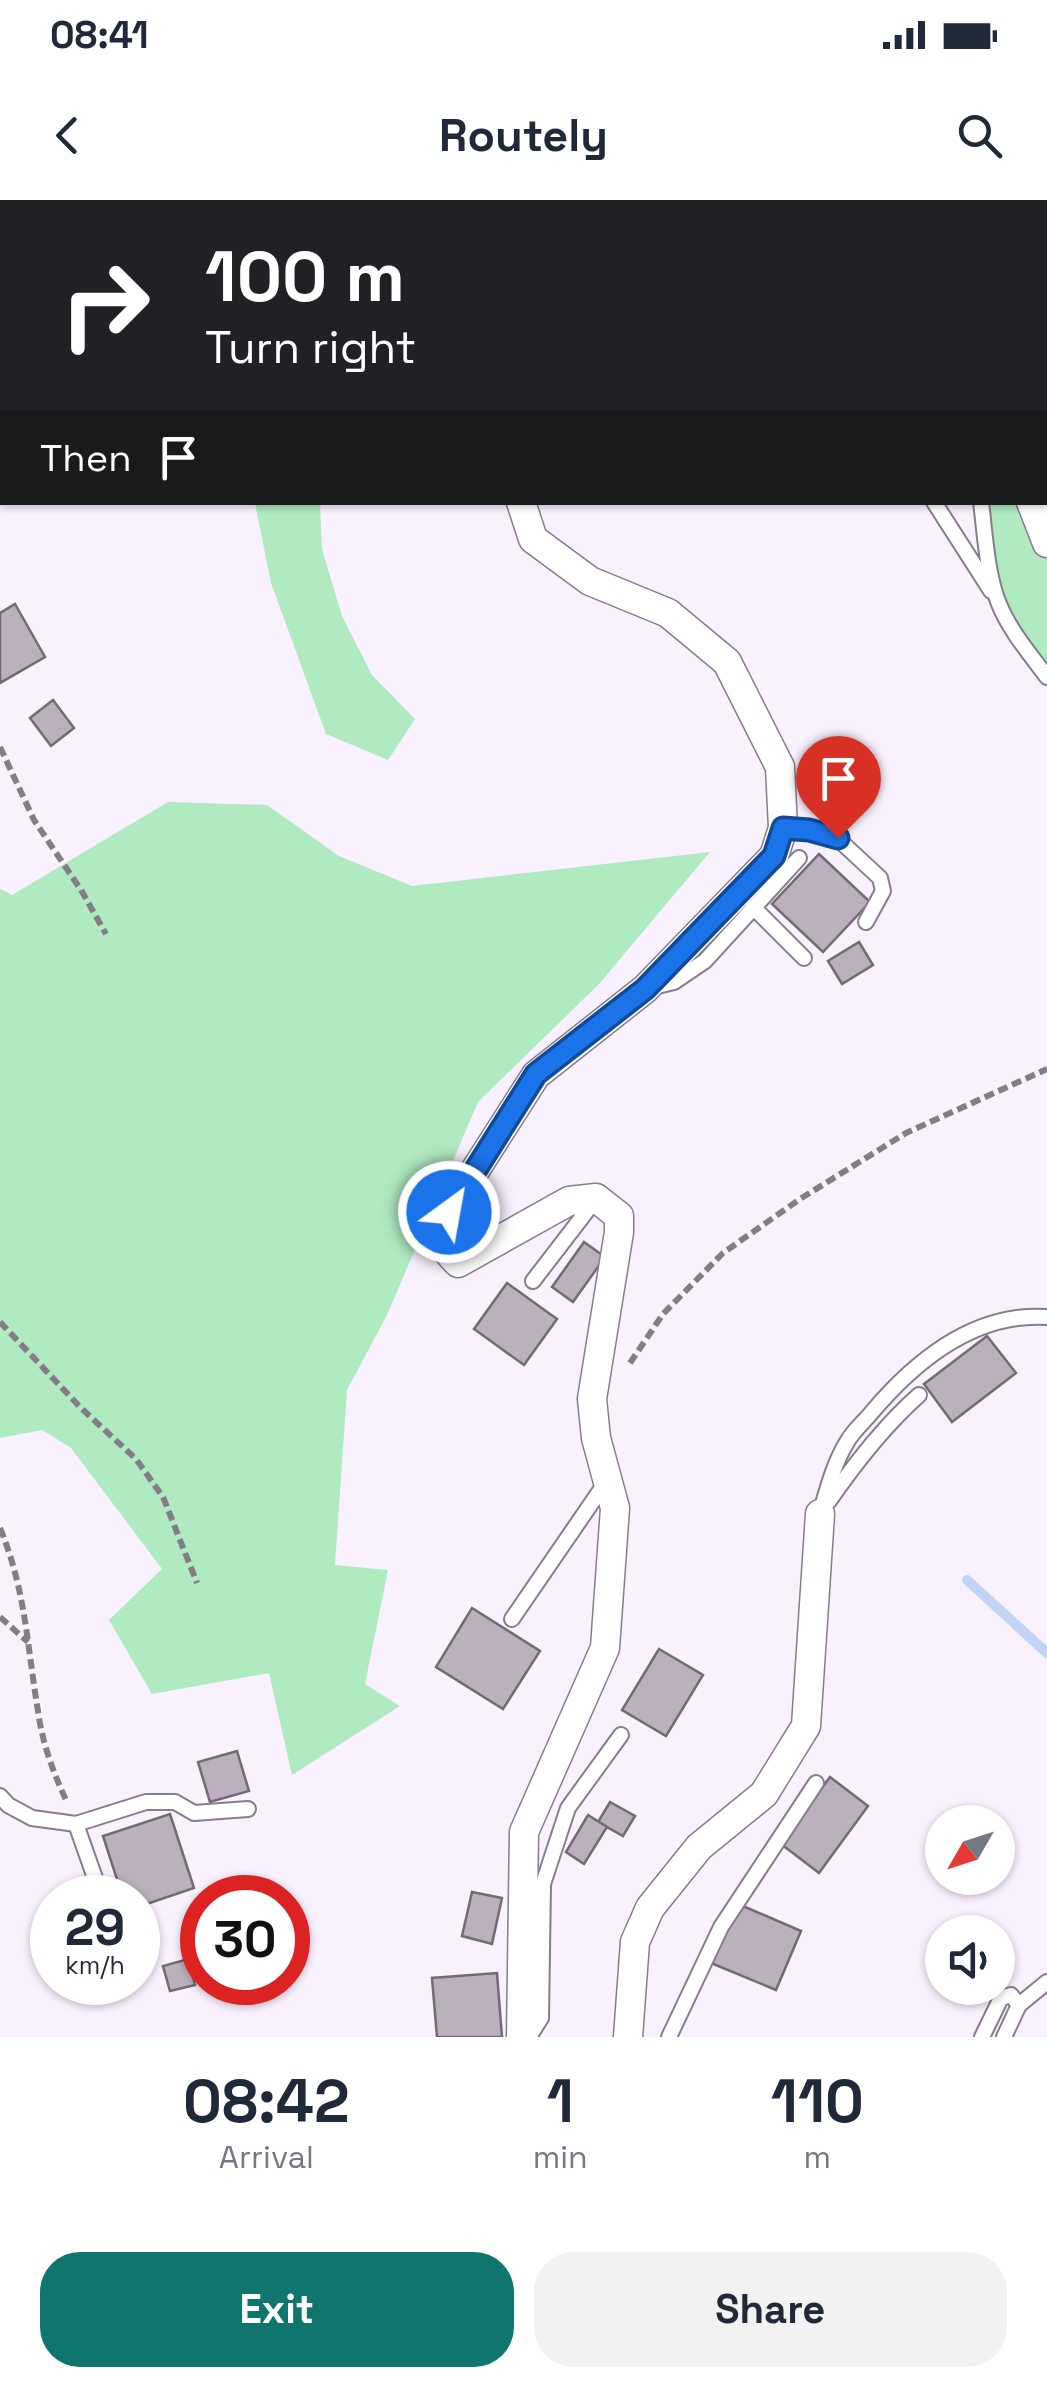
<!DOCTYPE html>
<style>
:root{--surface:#fff;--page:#f2f2f3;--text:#1f2937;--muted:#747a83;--accent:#0f766e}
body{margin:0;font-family:"Space Grotesk",sans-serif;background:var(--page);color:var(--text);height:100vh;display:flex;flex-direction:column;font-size:38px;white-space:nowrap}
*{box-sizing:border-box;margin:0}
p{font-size:32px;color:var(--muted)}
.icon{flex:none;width:55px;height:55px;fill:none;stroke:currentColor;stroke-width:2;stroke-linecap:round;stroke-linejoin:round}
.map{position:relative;height:1837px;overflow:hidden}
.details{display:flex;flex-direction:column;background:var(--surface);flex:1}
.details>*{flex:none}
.guide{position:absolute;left:0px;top:0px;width:1048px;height:305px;box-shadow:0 2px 8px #0004;background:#202124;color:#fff;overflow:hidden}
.needle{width:65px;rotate:231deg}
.tools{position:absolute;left:925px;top:1605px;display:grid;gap:20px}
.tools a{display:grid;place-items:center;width:90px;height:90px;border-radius:50%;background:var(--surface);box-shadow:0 2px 8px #0004;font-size:50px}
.speed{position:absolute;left:30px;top:1675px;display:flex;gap:20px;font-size:50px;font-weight:700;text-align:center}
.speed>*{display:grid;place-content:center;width:130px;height:130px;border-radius:50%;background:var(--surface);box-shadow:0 2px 8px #0004;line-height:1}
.speed small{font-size:25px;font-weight:400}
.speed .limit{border:15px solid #d22;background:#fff;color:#111}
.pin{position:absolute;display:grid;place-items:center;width:85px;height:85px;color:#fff;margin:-102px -42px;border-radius:50% 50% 50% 0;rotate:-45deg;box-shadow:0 0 10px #0007}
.pin .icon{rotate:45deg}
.me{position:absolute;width:110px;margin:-55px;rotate:32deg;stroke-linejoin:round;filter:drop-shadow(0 0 8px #0008)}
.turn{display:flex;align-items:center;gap:35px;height:210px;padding:0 40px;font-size:45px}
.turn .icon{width:130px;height:130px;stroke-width:2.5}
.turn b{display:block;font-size:70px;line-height:85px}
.then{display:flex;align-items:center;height:95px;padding:0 40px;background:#0003;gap:20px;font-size:38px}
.eta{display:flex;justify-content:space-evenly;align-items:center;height:170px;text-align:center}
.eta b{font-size:60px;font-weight:700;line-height:70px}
.action{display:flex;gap:20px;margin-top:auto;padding:20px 40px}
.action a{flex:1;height:115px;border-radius:40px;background:var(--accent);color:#fff;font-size:40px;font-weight:700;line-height:115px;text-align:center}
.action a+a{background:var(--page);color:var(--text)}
.status{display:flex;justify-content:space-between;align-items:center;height:70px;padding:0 50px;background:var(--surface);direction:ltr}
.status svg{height:28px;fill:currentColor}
header{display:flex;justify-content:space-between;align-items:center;height:130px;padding:0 40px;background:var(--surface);font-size:45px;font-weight:700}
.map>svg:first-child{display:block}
.green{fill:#b0eac1}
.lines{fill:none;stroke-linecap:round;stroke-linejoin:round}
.stream{stroke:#c1d4f5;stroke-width:10}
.building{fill:#bcafbe;stroke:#746976;stroke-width:2.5}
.lane-casing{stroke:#877d8b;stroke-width:18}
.street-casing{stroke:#877d8b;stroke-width:31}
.path{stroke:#837d86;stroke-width:6;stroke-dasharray:10 5;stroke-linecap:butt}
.lane{stroke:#fff;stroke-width:14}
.street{stroke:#fff;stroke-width:28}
.route-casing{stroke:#114b97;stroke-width:25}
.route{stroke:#1a73e8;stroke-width:18}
</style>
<div class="status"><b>08:41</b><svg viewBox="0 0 49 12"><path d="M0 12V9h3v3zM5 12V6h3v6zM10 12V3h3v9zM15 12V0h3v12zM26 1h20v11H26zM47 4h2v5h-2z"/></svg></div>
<header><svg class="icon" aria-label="back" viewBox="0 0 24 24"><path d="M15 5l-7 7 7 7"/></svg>Routely<svg class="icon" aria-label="search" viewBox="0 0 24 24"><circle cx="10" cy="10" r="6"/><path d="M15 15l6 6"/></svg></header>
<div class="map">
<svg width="1047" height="1837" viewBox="0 0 1047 1837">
<rect width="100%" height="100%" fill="#faf1fe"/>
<g class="green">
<path d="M1045,276L1047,277V465L1030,446L986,372L985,303L1045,302Z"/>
<path d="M255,303H320L322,349L342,416L372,475L415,519L388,560L326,534L271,383Z"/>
<path d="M168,602L267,605L339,656L412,686L710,652L599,784L478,902L387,1115L347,1190L335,1365L388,1370L365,1484L400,1506L292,1575L269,1473L152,1494L109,1420L162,1369L71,1248L42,1230L0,1238V689L12,695Z"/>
</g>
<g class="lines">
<g class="stream">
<path d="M995,0L997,2"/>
<path d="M1045,193L1047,197"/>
<path d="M967,1380L1047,1453"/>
</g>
</g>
<g class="building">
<path d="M15,404L45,457L0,483V413Z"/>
<path d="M53,500L74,528L51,546L30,518Z"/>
<path d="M819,654L870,702L823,752L772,704Z"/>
<path d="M859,742L873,765L842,784L828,761Z"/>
<path d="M584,1042L605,1057L573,1102L552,1087Z"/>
<path d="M507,1083L557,1119L524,1165L474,1129Z"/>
<path d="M987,1136L1016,1173L952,1222L924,1184Z"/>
<path d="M472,1408L540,1451L503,1509L436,1467Z"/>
<path d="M659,1449L703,1475L666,1536L622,1510Z"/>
<path d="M237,1551L249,1591L210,1602L198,1562Z"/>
<path d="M830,1577L868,1606L819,1673L781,1644Z"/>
<path d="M610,1602L635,1616L623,1636L598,1622Z"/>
<path d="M170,1614L194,1688L138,1707V1698H123L103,1636Z"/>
<path d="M588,1615L607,1627L584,1664L566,1652Z"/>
<path d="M472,1692L502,1698L492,1744L462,1736Z"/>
<path d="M736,1703L801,1731L776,1790L711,1763Z"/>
<path d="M188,1759L195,1785L170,1791L163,1766Z"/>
<path d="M497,1773L502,1837H437L432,1778Z"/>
</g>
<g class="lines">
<g class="lane-casing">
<g id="lane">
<path d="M784,2V0"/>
<path d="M1045,131L1047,132"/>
<path d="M934,302L991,391"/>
<path d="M981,302C985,334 987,375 999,404C1010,431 1030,454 1047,477"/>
<path d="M783,628L809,630L838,639L880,678L883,691L866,722"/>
<path d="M753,707L804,758"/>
<path d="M653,787L674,782L705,761L799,658"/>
<path d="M533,1081L596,999"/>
<path d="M829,1301C856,1262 884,1226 919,1195"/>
<path d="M820,1314C827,1290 834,1263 847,1242C853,1231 864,1222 872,1212C916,1160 975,1112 1047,1117"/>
<path d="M512,1419L606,1282"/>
<path d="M0,1596L8,1605L32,1618L76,1624L146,1602H175L194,1613L248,1609"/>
<path d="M76,1624L102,1698"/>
<path d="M1019,1805L1047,1782"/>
<path d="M529,1837L541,1818L543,1684L568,1608L621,1535"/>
<path d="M669,1837L721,1727L816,1583"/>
<path d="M982,1837L1001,1798L1011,1795L1019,1805L1004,1837"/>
</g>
</g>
<g class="street-casing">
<g id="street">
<path d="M425,0L426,2"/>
<path d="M945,0V2"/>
<path d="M521,302L533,339L590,381L668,413L727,462L780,567L783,628L774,656L645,789L536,875L449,1011L440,1043L458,1063L569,1001L596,998L619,1016V1032L592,1199L596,1238L615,1308L605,1448L524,1632L521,1837"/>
<path d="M1031,302L1047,343"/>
<path d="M628,1837L635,1742L650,1708L699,1647L764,1594L806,1526L820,1314"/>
</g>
</g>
<g class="path">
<path d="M0,547L34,620L81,690L106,734"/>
<path d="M0,1122L81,1208L136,1259L163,1297L197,1383"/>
<path d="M630,1163L663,1114L723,1053L800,999L906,933L1047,869"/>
<path d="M0,1328C26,1391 27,1446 38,1511C42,1542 53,1572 66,1600"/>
<path d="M0,1417L28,1442"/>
</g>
<use href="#lane" class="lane"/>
<use href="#street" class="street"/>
</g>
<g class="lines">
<g class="route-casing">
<path id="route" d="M449,1012L536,874L645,789L774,656L783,628L809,630L838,638"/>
</g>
<use href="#route" class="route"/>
</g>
</svg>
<div class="tools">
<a><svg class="needle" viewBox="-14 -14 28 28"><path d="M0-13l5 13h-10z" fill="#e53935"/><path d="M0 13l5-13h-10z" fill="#747a83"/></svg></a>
<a><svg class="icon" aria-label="sound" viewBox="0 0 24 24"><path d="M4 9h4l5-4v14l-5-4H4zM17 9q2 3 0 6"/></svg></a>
</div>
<div class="speed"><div>29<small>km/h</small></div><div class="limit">30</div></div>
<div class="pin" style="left:838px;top:638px;background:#d93025"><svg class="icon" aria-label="arrive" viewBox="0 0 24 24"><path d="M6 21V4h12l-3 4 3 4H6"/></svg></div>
<svg class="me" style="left:449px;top:1012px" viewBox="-20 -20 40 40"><circle r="17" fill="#1a73e8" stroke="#fff" stroke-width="3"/><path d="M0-11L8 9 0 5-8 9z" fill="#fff"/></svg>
<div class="guide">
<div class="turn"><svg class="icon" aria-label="right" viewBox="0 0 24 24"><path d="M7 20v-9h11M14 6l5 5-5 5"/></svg><div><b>100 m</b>Turn right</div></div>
<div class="then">Then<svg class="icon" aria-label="arrive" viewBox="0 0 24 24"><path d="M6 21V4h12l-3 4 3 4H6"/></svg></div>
</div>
</div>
<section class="details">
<div class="eta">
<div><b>08:42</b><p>Arrival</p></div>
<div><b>1</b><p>min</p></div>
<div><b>110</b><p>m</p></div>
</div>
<div class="action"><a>Exit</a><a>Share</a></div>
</section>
